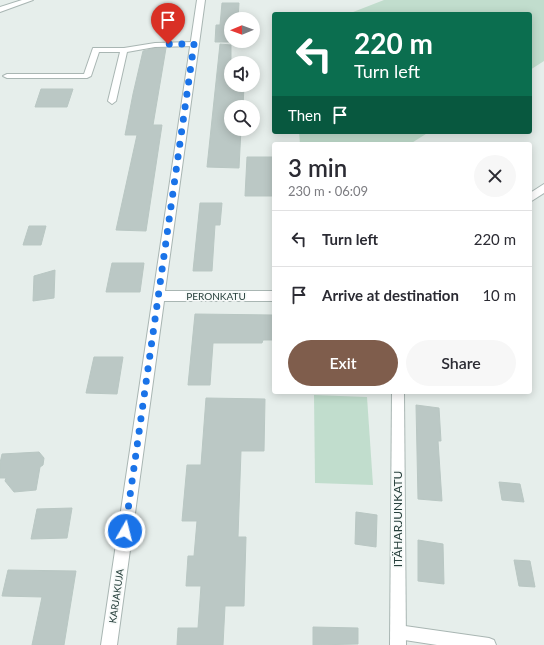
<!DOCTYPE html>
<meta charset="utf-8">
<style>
:root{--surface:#fff;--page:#f7f7f7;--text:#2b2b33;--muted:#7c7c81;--line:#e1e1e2;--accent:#7f5d4c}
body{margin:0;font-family:Lato,sans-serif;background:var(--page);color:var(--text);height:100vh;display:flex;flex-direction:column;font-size:15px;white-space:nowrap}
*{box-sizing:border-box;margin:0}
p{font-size:13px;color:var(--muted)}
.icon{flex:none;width:22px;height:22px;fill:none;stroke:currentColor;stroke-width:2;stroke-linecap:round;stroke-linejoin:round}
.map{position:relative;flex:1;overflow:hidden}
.drawer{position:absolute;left:272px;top:142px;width:260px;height:252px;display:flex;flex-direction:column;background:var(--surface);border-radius:4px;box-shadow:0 2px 10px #0003}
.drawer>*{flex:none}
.hud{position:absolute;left:272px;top:12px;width:260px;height:122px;border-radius:4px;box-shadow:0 2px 10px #0003;background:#0b6e4f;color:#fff;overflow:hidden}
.needle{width:26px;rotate:269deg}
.fabs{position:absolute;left:224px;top:12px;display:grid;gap:8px}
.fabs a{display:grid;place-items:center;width:36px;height:36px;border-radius:50%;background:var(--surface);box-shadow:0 2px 10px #0003;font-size:20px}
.pin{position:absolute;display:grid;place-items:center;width:34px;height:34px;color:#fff;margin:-41px -17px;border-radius:50% 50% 50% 0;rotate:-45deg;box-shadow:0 0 4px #0007}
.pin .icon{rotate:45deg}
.me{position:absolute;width:44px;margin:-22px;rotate:8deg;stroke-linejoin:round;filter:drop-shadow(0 0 3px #0008)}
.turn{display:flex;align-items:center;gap:14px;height:84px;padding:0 16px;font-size:18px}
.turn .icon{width:52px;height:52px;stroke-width:2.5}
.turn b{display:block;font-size:28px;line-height:34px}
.then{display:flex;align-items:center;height:38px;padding:0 16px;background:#0003;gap:8px;font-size:15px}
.round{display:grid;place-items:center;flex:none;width:42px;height:42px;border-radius:21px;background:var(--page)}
.summary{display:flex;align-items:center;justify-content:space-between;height:68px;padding:0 16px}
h1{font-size:24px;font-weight:600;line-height:30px}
.button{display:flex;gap:8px;margin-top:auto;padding:8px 16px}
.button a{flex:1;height:46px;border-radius:24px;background:var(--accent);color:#fff;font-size:16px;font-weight:600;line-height:46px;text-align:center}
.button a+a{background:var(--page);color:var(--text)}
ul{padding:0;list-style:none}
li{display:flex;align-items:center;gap:12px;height:56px;padding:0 16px;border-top:1px solid var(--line)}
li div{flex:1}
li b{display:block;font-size:15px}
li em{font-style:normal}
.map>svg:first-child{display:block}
.green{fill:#c1ddcd}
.building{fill:#bbc8c5;stroke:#b9c7c3}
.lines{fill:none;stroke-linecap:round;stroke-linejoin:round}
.lane-casing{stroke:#a9b6b3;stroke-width:2}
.street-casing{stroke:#a9b6b3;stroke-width:2}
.lane{fill:#fff;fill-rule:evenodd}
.street{fill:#fff;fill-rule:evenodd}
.route{stroke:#1a73e8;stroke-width:7;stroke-dasharray:0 12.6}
.labels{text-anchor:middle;stroke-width:3.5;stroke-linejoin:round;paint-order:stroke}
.street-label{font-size:10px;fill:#263f3b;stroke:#f7faf9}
.near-street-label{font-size:12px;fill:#263f3b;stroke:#f7faf9}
</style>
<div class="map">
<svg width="544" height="645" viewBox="0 0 544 645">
<rect width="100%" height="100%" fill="#e6eeeb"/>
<g class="green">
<path d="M384,0H544V61L530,70V14H348Z"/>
<path d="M299,132H429L410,144H300Z"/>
<path d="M314,395L367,397L373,485L315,483Z"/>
</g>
<g class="building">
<path d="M222,3H239L238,19H231V41H237V42H215L216,25H220Z"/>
<path d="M220,44L231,45V85H244L243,107H231V129H241L239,168L207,167Z"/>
<path d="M155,48H166L153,125H162L146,231L116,230L137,135H125L133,94L143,51Z"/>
<path d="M41,89H73L67,107H35Z"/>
<path d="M247,157H274V196H245Z"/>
<path d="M200,203H222L220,225H215L212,271H193Z"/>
<path d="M29,226H46L41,245H23Z"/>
<path d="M112,263H144L140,292H106Z"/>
<path d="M55,270L54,298L33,301L34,276Z"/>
<path d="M195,314L273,315V340H263L262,343H213L210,385H188Z"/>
<path d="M94,357H123L117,394L86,393Z"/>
<path d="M206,398L265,399L264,451H241L238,537H246L244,606H225L223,645H177L178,628H198L201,586H186L188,556H194L197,521H182L187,465H201Z"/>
<path d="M416,405L439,408L441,441H438L442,501L418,499Z"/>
<path d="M39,452L44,458L43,465L40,467L36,490L14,492L5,481L6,478H0V463L2,454Z"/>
<path d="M499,482L520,484L524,502L502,500Z"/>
<path d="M72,508L67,538L31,539L37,509Z"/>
<path d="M356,512L377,515L376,547L355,544Z"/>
<path d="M418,540L443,544L444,584L418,581Z"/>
<path d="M514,560L530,561L535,587L519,586Z"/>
<path d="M8,570L76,571L64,645H32L42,597L2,596Z"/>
<path d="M313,627L358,628V644L313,645Z"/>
</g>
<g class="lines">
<g class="lane-casing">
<g id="lane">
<path d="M194,42H197V46L155,47L127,52L116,101L112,104L108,101L120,52H99L91,76L87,78H7L3,76L7,74H84L93,48H124L155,43Z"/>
<path d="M398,625L489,638L494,640L496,645H437L398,639L393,637L391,632L393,627Z"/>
</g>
</g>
<g class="street-casing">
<g id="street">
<path d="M22,0H33L0,12V7Z"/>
<path d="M197,0H205L165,291H274V301H164L117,645H101Z"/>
<path d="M544,184V193L530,202V193Z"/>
<path d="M392,392H404L406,645H390Z"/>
</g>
</g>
<use href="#lane" class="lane"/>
<use href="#street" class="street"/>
</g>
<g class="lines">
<path class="route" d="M125,531L194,44H168"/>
</g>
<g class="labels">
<g class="street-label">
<text x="216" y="300">PERONKATU</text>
<text transform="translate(116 596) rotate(-82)" y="4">KARJAKUJA</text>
</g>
<g class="near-street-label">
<text transform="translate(398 519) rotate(-90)" y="4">ITÄHARJUNKATU</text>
</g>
</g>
</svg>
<div class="fabs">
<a><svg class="needle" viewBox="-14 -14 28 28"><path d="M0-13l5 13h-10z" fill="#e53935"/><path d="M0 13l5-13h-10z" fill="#7c7c81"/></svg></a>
<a><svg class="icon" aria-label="sound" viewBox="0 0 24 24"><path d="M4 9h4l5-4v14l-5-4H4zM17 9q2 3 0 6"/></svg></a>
<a><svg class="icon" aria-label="search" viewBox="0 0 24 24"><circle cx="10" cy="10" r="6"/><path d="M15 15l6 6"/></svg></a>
</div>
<div class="pin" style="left:168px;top:44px;background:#d93025"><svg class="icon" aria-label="arrive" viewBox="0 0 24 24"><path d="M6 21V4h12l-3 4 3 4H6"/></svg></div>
<svg class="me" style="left:125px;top:531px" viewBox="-20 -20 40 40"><circle r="17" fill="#1a73e8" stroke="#fff" stroke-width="3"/><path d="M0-11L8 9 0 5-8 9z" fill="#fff"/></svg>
<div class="hud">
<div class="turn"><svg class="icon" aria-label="left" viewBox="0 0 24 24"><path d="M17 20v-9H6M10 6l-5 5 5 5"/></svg><div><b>220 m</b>Turn left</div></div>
<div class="then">Then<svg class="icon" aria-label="arrive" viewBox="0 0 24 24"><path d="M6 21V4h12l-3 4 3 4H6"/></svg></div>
</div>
<section class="drawer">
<div class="summary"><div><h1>3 min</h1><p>230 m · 06:09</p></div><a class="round"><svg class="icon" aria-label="close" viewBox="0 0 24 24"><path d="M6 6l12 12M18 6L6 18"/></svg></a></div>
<ul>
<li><svg class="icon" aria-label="left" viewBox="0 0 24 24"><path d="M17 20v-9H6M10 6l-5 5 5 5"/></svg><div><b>Turn left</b></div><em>220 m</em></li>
<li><svg class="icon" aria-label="arrive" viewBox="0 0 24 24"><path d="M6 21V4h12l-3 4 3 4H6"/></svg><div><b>Arrive at destination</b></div><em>10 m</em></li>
</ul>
<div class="button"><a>Exit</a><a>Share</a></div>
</section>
</div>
